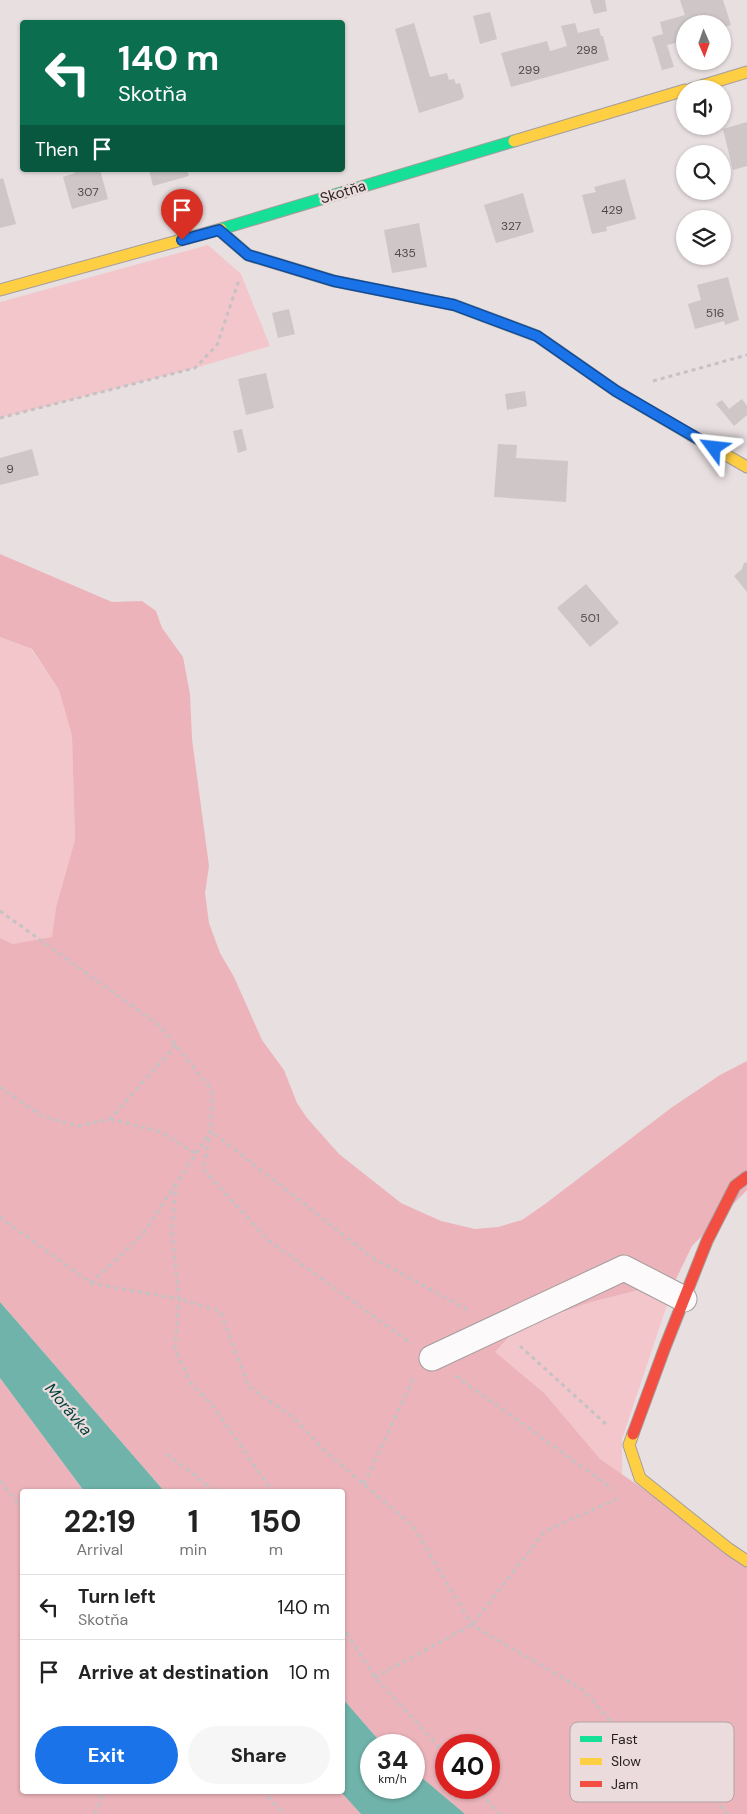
<!DOCTYPE html>
<meta charset="utf-8">
<style>
:root{--surface:#fff;--page:#f6f6f6;--text:#222;--muted:#767676;--line:#e0e0e0;--accent:#1a73e8}
body{margin:0;font-family:"DM Sans",sans-serif;background:var(--page);color:var(--text);height:100vh;display:flex;flex-direction:column;font-size:19px;white-space:nowrap}
*{box-sizing:border-box;margin:0}
p{font-size:16px;color:var(--muted)}
.icon{flex:none;width:28px;height:28px;fill:none;stroke:currentColor;stroke-width:2;stroke-linecap:round;stroke-linejoin:round}
.map{position:relative;flex:1;overflow:hidden}
.drawer{position:absolute;left:20px;top:1489px;width:325px;height:305px;display:flex;flex-direction:column;background:var(--surface);border-radius:5px;box-shadow:0 1px 4px #0004}
.drawer>*{flex:none}
.top-card{position:absolute;left:20px;top:20px;width:325px;height:152px;border-radius:5px;box-shadow:0 1px 4px #0004;background:#0b6e4f;color:#fff;overflow:hidden}
.needle{width:32px;rotate:178deg}
.tools{position:absolute;left:676px;top:15px;display:grid;gap:10px}
.tools a{display:grid;place-items:center;width:55px;height:55px;border-radius:50%;background:var(--surface);box-shadow:0 1px 4px #0004;font-size:25px}
.speed{position:absolute;left:360px;top:1734px;display:flex;gap:10px;font-size:25px;font-weight:700;text-align:center}
.speed>*{display:grid;place-content:center;width:65px;height:65px;border-radius:50%;background:var(--surface);box-shadow:0 1px 4px #0004;line-height:1}
.speed small{font-size:12px;font-weight:400}
.speed .limit{border:8px solid #d22;background:#fff;color:#111}
.pin{position:absolute;display:grid;place-items:center;width:42px;height:42px;color:#fff;margin:-51px -21px;border-radius:50% 50% 50% 0;rotate:-45deg;box-shadow:0 0 5px #0007}
.pin .icon{rotate:45deg}
.me{position:absolute;width:55px;margin:-28px;rotate:300deg;stroke-linejoin:round;filter:drop-shadow(0 0 4px #0008)}
.turn{display:flex;align-items:center;gap:18px;height:105px;padding:0 15px;font-size:22px}
.turn .icon{width:65px;height:65px;stroke-width:2.5}
.turn b{display:block;font-size:35px;line-height:42px}
.then{display:flex;align-items:center;height:48px;padding:0 15px;background:#0003;gap:10px;font-size:19px}
.eta{display:flex;justify-content:space-evenly;align-items:center;height:85px;text-align:center}
.eta b{font-size:30px;font-weight:700;line-height:35px}
.primary-button{display:flex;gap:10px;margin-top:auto;padding:10px 15px}
.primary-button a{flex:1;height:58px;border-radius:30px;background:var(--accent);color:#fff;font-size:20px;font-weight:700;line-height:58px;text-align:center}
.primary-button a+a{background:var(--page);color:var(--text)}
ul{padding:0;list-style:none}
li{display:flex;align-items:center;gap:15px;height:65px;padding:0 15px;border-top:1px solid var(--line)}
li div{flex:1}
li b{display:block;font-size:19px}
li em{font-style:normal}
.map>svg:first-child{display:block}
.green{fill:#f2c6cb}
.forest{fill:#ecb3ba;fill-rule:evenodd}
.water{fill:#6fb3aa}
.building{fill:#cec6c7}
.lines{fill:none;stroke-linecap:round;stroke-linejoin:round}
.street-casing{stroke:#a49d9e;stroke-width:27}
.fast-casing{stroke:#a49d9e;stroke-width:13}
.slow-casing{stroke:#a49d9e;stroke-width:13}
.jam-casing{stroke:#a49d9e;stroke-width:13}
.path{stroke:#c5c2c3;stroke-width:3;stroke-dasharray:4 4;stroke-linecap:butt}
.street{stroke:#fcfafa;stroke-width:25}
.fast{stroke:#16e098;stroke-width:11}
.slow{stroke:#ffcf43;stroke-width:11}
.jam{stroke:#f24e42;stroke-width:11}
.route-casing{stroke:#114b97;stroke-width:12}
.route{stroke:#1a73e8;stroke-width:9}
.labels{text-anchor:middle;stroke-width:4.5;stroke-linejoin:round;paint-order:stroke}
.number-label{font-size:12px;fill:#514a4b}
.street-label{font-size:15px;fill:#251f1f;stroke:#ecdbdd}
.water-label{font-size:16px;font-style:italic;fill:#01413a;stroke:#ecdbdd}
.key{fill:#ecdbdd;stroke:#b0a3a4;stroke-width:1}
.key-label{font-size:14px;fill:#251f1f}
</style>
<div class="map">
<svg width="747" height="1814" viewBox="0 0 747 1814">
<rect width="100%" height="100%" fill="#e8dfe0"/>
<g class="green">
<path d="M208,245L241,274L270,346L195,368L0,418V302Z"/>
<path d="M0,637L31,649L59,690L72,736L75,840L56,907L52,938L13,944L0,938Z"/>
<path d="M675,1281L622,1439V1475L600,1459L495,1352L518,1329L591,1302Z"/>
</g>
<g class="forest">
<path d="M0,554L112,602L142,601L156,611L162,628L183,657L190,694L192,739L209,866L205,893L209,923L220,953L234,977L262,1040L284,1070L297,1103L307,1118L339,1154L401,1203L441,1221L475,1229L498,1227L522,1220L545,1204L671,1108L720,1075L747,1061V1190L692,1246L675,1281L591,1302L518,1328L495,1352L544,1393L600,1459L747,1561V1814H465L414,1771V1745H383L343,1699L342,1491H164L0,1302V938L13,944L52,937L56,907L75,840L72,736L59,690L32,649L0,637ZM446,1745H489V1788H446Z"/>
<path d="M0,1378L84,1491H22V1791H340L361,1814H0Z"/>
</g>
<g class="water">
<path d="M0,1302L164,1491H84L0,1378Z"/>
<path d="M343,1699L383,1745H371V1788H414V1771L465,1814H361L340,1791H342Z"/>
</g>
<g class="building">
<path d="M590,0H605L607,11L594,14Z"/>
<path d="M680,0H723L731,25L722,28V24H685V41L667,45L674,67L662,70L652,37L663,34L660,22L685,15Z"/>
<path d="M490,12L497,39L480,44L473,16Z"/>
<path d="M414,23L430,77L447,73L449,80L454,79L456,84L460,83L464,97L462,98L463,99L419,113L395,29Z"/>
<path d="M575,23L578,33L599,28L601,36H603L609,60L511,87L501,53L547,41L550,51L567,46L561,26Z"/>
<path d="M747,122V166L733,170L723,129Z"/>
<path d="M74,170H100L108,199L72,209L63,177L75,173Z"/>
<path d="M149,170H187L189,176L153,186Z"/>
<path d="M3,178L16,224L0,228V179Z"/>
<path d="M625,179L636,219L606,227L607,231L592,234L582,195L596,192L594,187Z"/>
<path d="M523,193L534,232L496,243L484,205Z"/>
<path d="M419,223L427,267L392,273L384,230Z"/>
<path d="M728,277L739,320L725,325L724,321L695,329L688,304L701,300L697,285Z"/>
<path d="M289,309L295,334L278,338L272,313Z"/>
<path d="M266,373L274,408L246,415L238,379Z"/>
<path d="M525,391L527,406L507,410L505,394Z"/>
<path d="M742,399L747,406V415L734,426L716,404L722,400L729,409Z"/>
<path d="M242,429L247,450L238,453L233,431Z"/>
<path d="M498,444L517,445L516,458L568,461L566,502L494,497Z"/>
<path d="M32,449L39,475L0,485V458Z"/>
<path d="M747,562V592L734,576L742,569L744,563Z"/>
<path d="M586,584L619,623L590,647L557,608Z"/>
</g>
<g class="lines">
<g class="street-casing">
<path id="street" d="M432,1358L624,1268L684,1299"/>
</g>
<g class="fast-casing">
<g id="fast">
<path d="M221,229L514,141"/>
<path d="M219,230L248,255L334,281L454,305L537,336L616,391L691,435"/>
</g>
</g>
<g class="slow-casing">
<g id="slow">
<path d="M691,89L747,72"/>
<path d="M514,141L685,90"/>
<path d="M0,290L221,229"/>
<path d="M691,435L747,467"/>
<path d="M633,1434L629,1445L640,1478L729,1549L747,1561"/>
</g>
</g>
<g class="jam-casing">
<path id="jam" d="M633,1434L665,1347L707,1241L735,1186L747,1177"/>
</g>
<g class="path">
<path d="M653,381L747,355"/>
<path d="M0,418L195,368L217,345L239,280"/>
<path d="M0,911L160,1026L212,1090L211,1131L203,1169L268,1240L412,1344"/>
<path d="M0,1087L42,1116L78,1126L110,1119L176,1045"/>
<path d="M110,1119L161,1132L196,1154"/>
<path d="M176,1184L172,1231L179,1299L220,1311L249,1387L293,1417L326,1452L413,1526L472,1625L582,1689L616,1727L700,1782L727,1814"/>
<path d="M0,1217L91,1283L179,1299L175,1349L190,1382L214,1407L272,1491"/>
<path d="M91,1283L142,1235L211,1131L373,1258L470,1311"/>
<path d="M520,1346L608,1426"/>
<path d="M456,1376L613,1489"/>
<path d="M167,1454L215,1491"/>
<path d="M0,1481L22,1508"/>
<path d="M364,1484L414,1377"/>
<path d="M342,1626L375,1677L446,1755"/>
<path d="M375,1677L472,1625L545,1531L621,1497"/>
<path d="M476,1788L499,1814"/>
<path d="M262,1791L285,1814"/>
<path d="M95,1814L101,1800L102,1791"/>
</g>
<use href="#street" class="street"/>
<use href="#fast" class="fast"/>
<use href="#slow" class="slow"/>
<use href="#jam" class="jam"/>
</g>
<g class="lines">
<g class="route-casing">
<path id="route" d="M182,240L219,230L248,255L334,281L454,305L537,336L616,391L714,448"/>
</g>
<use href="#route" class="route"/>
</g>
<g class="labels">
<g class="number-label">
<text x="587" y="54">298</text>
<text x="529" y="74">299</text>
<text x="88" y="196">307</text>
<text x="612" y="214">429</text>
<text x="511" y="230">327</text>
<text x="405" y="257">435</text>
<text x="715" y="317">516</text>
<text x="10" y="473">9</text>
<text x="590" y="622">501</text>
</g>
<g class="street-label">
<text transform="translate(343 192) rotate(-17)" y="5">Skotňa</text>
</g>
<g class="water-label">
<text transform="translate(69 1409) rotate(50)" y="6">Morávka</text>
</g>
</g>
<rect x="570" y="1722" width="164" height="80" rx="8" class="key"/>
<rect x="580" y="1736" width="22" height="6" fill="#16e098"/>
<rect x="580" y="1758" width="22" height="7" fill="#ffcf43"/>
<rect x="580" y="1781" width="22" height="6" fill="#f24e42"/>
<g class="key-label">
<text x="611" y="1744">Fast</text>
<text x="611" y="1766">Slow</text>
<text x="611" y="1789">Jam</text>
</g>
</svg>
<div class="tools">
<a><svg class="needle" viewBox="-14 -14 28 28"><path d="M0-13l5 13h-10z" fill="#e53935"/><path d="M0 13l5-13h-10z" fill="#767676"/></svg></a>
<a><svg class="icon" aria-label="sound" viewBox="0 0 24 24"><path d="M4 9h4l5-4v14l-5-4H4zM17 9q2 3 0 6"/></svg></a>
<a><svg class="icon" aria-label="search" viewBox="0 0 24 24"><circle cx="10" cy="10" r="6"/><path d="M15 15l6 6"/></svg></a>
<a><svg class="icon" aria-label="layers" viewBox="0 0 24 24"><path d="M12 4l9 5-9 5-9-5zM3 14l9 5 9-5"/></svg></a>
</div>
<div class="speed"><div>34<small>km/h</small></div><div class="limit">40</div></div>
<div class="pin" style="left:182px;top:240px;background:#d93025"><svg class="icon" aria-label="arrive" viewBox="0 0 24 24"><path d="M6 21V4h12l-3 4 3 4H6"/></svg></div>
<svg class="me" style="left:714px;top:448px" viewBox="-20 -20 40 40"><path d="M0-17L14 15 0 8-14 15z" fill="#1a73e8" stroke="#fff" stroke-width="4"/></svg>
<div class="top-card">
<div class="turn"><svg class="icon" aria-label="left" viewBox="0 0 24 24"><path d="M17 20v-9H6M10 6l-5 5 5 5"/></svg><div><b>140 m</b>Skotňa</div></div>
<div class="then">Then<svg class="icon" aria-label="arrive" viewBox="0 0 24 24"><path d="M6 21V4h12l-3 4 3 4H6"/></svg></div>
</div>
<section class="drawer">
<div class="eta">
<div><b>22:19</b><p>Arrival</p></div>
<div><b>1</b><p>min</p></div>
<div><b>150</b><p>m</p></div>
</div>
<ul>
<li><svg class="icon" aria-label="left" viewBox="0 0 24 24"><path d="M17 20v-9H6M10 6l-5 5 5 5"/></svg><div><b>Turn left</b><p>Skotňa</p></div><em>140 m</em></li>
<li><svg class="icon" aria-label="arrive" viewBox="0 0 24 24"><path d="M6 21V4h12l-3 4 3 4H6"/></svg><div><b>Arrive at destination</b></div><em>10 m</em></li>
</ul>
<div class="primary-button"><a>Exit</a><a>Share</a></div>
</section>
</div>
